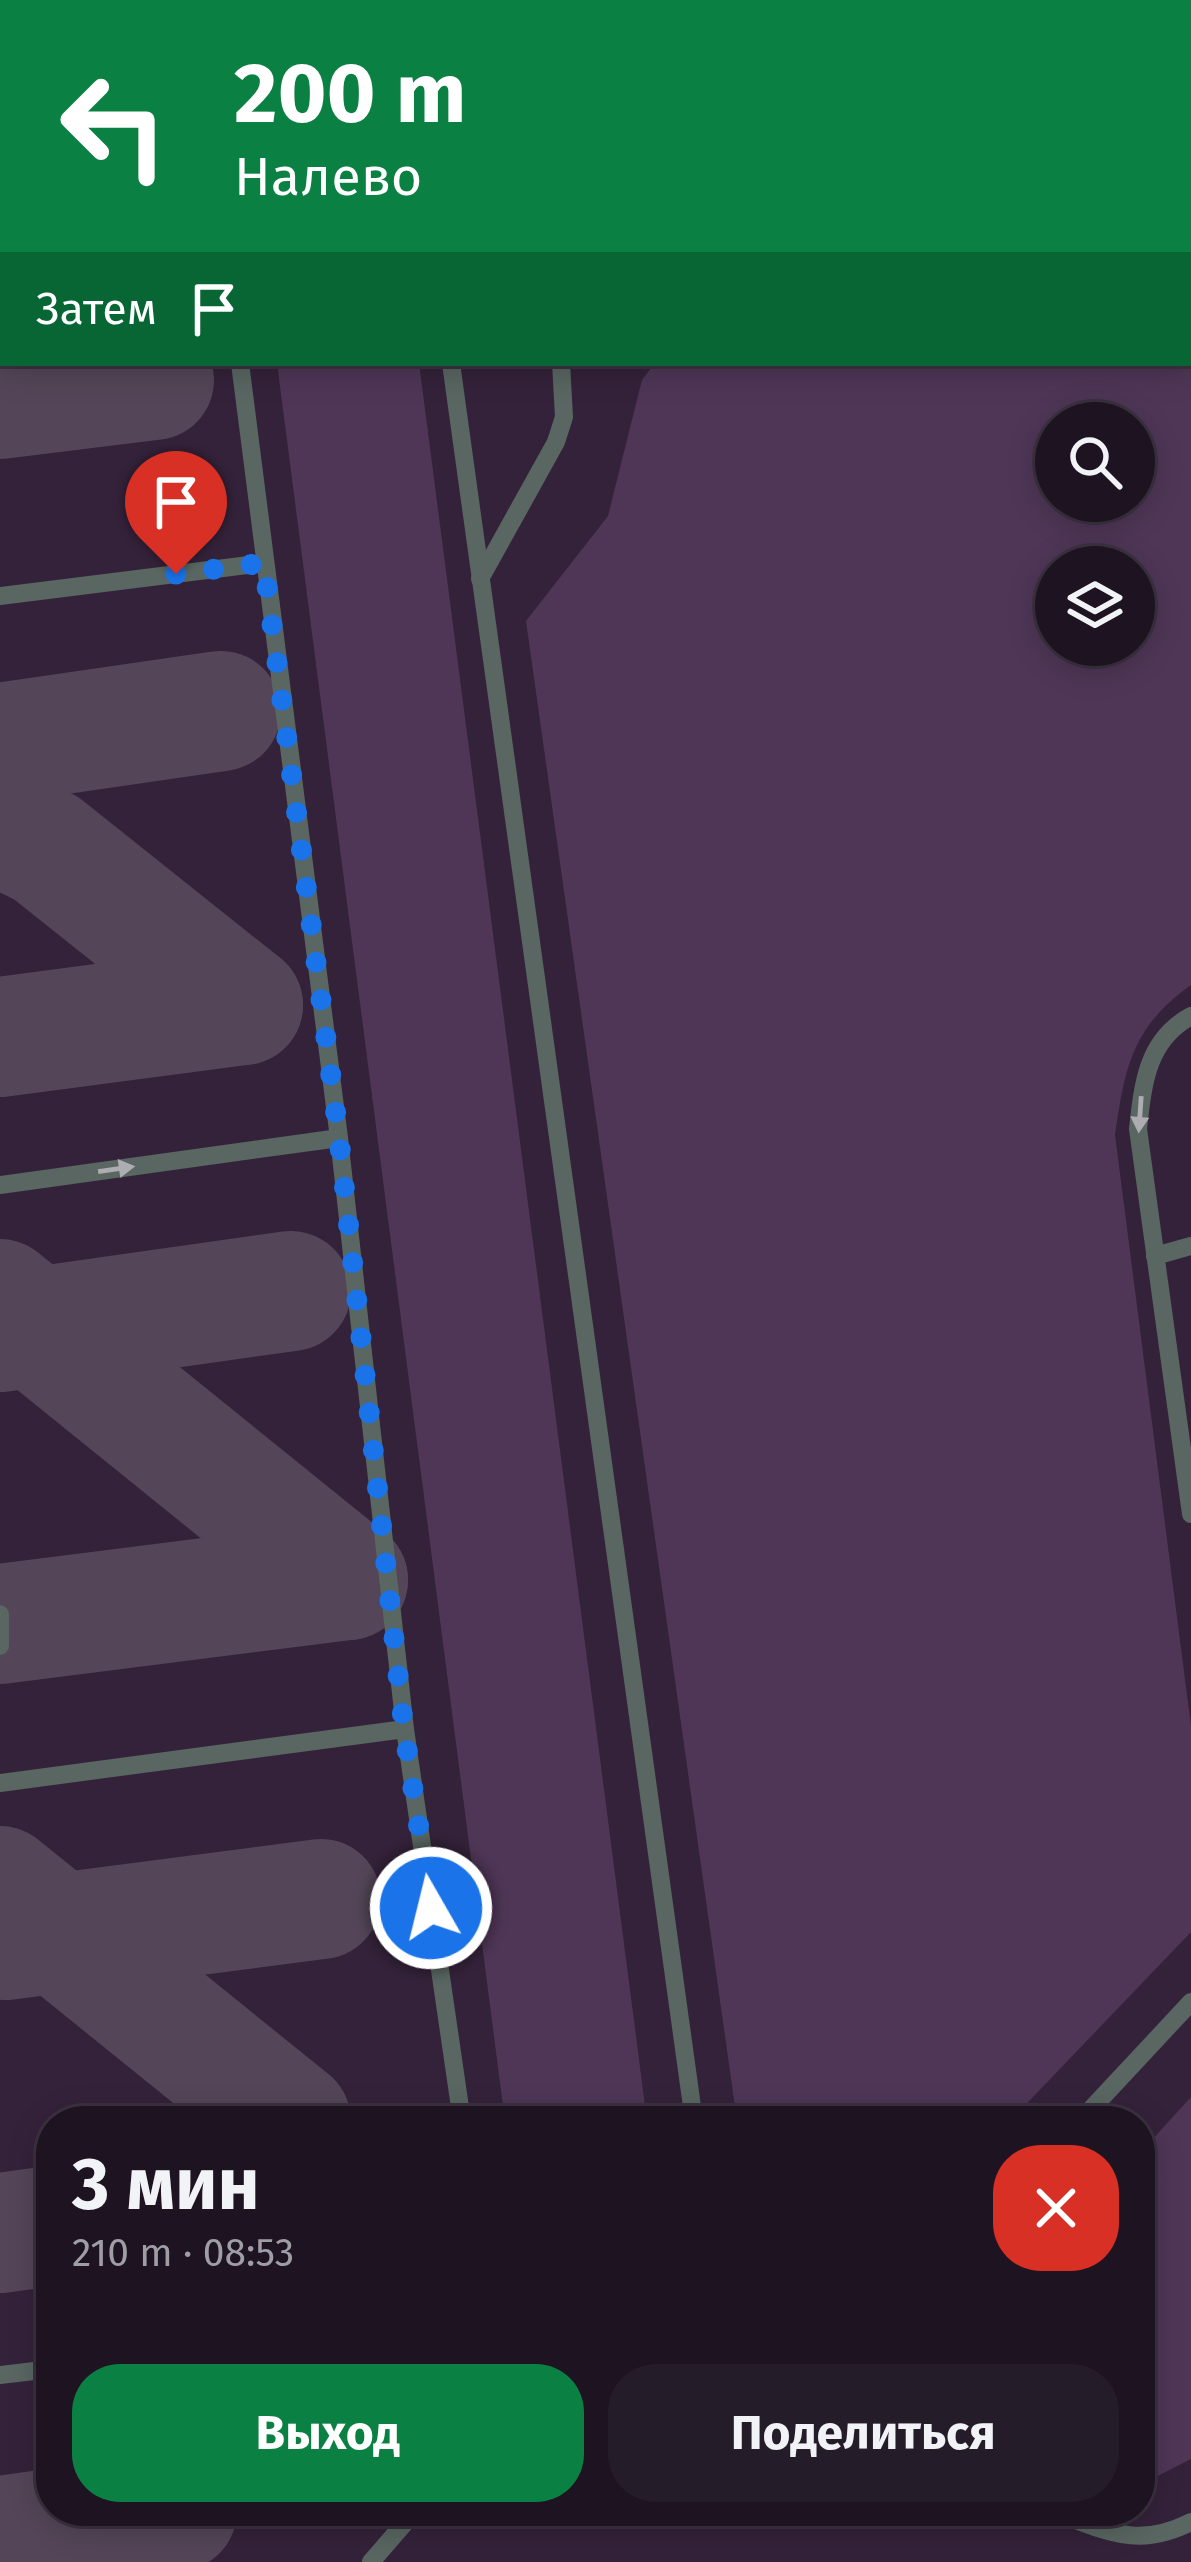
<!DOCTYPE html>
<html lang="ru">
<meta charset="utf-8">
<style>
:root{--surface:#1d1321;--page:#251c2a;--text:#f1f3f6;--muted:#a09ea5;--line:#3b323f;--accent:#0b8043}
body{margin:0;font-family:"Fira Sans",sans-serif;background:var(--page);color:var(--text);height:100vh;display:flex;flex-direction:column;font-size:45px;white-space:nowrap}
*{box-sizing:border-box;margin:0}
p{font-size:39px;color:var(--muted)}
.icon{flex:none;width:66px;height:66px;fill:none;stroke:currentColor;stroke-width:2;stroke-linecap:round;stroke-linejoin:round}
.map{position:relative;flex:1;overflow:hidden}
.panel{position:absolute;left:36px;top:2106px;width:1119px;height:420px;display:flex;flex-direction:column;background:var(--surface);border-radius:48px;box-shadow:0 6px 30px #0003,0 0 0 3px var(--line)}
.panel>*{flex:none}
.banner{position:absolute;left:0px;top:0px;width:1191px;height:366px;box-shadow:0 6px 30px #0003,0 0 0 3px var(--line);background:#0b8043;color:#fff;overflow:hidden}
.fabs{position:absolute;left:1035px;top:402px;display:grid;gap:24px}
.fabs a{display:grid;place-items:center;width:120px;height:120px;border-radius:50%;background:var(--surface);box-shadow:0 6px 30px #0003,0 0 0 3px var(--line);font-size:60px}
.pin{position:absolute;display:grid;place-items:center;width:102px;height:102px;color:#fff;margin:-123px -51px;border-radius:50% 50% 50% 0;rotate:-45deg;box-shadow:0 0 12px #0007}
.pin .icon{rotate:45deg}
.me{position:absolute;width:132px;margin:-66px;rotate:352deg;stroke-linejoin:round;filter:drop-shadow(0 0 9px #0008)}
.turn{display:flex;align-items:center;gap:42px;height:252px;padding:0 36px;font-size:54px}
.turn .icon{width:156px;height:156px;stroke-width:2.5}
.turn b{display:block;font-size:84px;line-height:102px}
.then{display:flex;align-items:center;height:114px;padding:0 36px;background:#0003;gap:24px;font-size:45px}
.round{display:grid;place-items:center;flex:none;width:126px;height:126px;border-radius:48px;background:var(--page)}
.head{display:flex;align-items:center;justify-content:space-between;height:204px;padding:0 36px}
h1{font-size:72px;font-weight:700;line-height:90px}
.cta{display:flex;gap:24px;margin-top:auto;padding:24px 36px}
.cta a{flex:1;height:138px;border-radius:48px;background:var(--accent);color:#fff;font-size:48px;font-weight:700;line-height:138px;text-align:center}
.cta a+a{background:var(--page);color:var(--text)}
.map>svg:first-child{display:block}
.built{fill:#34223a;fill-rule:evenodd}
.green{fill:#4f3657;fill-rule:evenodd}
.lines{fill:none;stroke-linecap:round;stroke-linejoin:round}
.taxiway{stroke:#544658;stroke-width:120}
.service{stroke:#596661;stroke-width:18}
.oneway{fill:#acacb1}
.route{stroke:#1a73e8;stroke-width:21;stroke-dasharray:0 37.8}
</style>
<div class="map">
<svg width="1191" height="2562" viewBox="0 0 1191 2562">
<rect width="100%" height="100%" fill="#27192c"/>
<path class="built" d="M0,0H1191V2562H0ZM3,3H1188V363H3ZM1056,423H1134V501H1056ZM1056,567H1134V645H1056ZM51,2121H1140V2511H51Z"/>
<g class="green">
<path d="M633,0H1191V985C1132,1027 1125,1067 1115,1135L1191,1726V1932L1010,2121H737L526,621L608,516L642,380L655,363H1188V3ZM1134,423V501H1056V423ZM1056,567H1134V645H1056Z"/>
<path d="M277,363H419L647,2121H505Z"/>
<path d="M1191,2097V2459L1140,2485V2153Z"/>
</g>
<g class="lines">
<g class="taxiway">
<path d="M0,35L3,34"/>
<path d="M0,275L3,277"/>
<path d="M0,399L154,380"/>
<path d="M0,743L221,711"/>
<path d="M0,826L46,848L243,1005"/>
<path d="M0,1037L243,1005"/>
<path d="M0,1299L348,1580"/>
<path d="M0,1332L291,1291"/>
<path d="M0,1624L348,1580"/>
<path d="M0,1886L291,2121"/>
<path d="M6,1940L321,1899"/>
<path d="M0,2233L51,2226"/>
<path d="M0,2536L177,2511"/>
</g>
<g class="service">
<path d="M196,0V3"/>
<path d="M404,0L405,3"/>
<path d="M516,0L517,3"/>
<path d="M240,363L339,1138L405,1729L462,2121"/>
<path d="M451,363L694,2121"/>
<path d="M480,579L556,442L564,417L561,363"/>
<path d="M0,596L264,563"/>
<path d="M1191,1016C1147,1040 1143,1083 1138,1129L1191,1514"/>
<path d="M0,1185L339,1138"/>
<path d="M1155,1256L1191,1246"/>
<path d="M0,1614V1646"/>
<path d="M0,1783L405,1729"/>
<path d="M1080,2121L1191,2002"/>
<path d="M0,2375L51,2369"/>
<path d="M1067,2511L1071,2518C1117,2536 1145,2545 1191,2522"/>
<path d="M371,2562L415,2511"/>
</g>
</g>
<defs><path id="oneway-solid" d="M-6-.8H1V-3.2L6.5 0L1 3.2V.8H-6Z" transform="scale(3)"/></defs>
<g class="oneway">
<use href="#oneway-solid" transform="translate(1140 1114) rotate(94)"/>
<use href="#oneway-solid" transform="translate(116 1169) rotate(-8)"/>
</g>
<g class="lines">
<path class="route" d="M176,574L264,563L339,1138L404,1729L431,1908"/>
</g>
</svg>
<div class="fabs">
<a><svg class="icon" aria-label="search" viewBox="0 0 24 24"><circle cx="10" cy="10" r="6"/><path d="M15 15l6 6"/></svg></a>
<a><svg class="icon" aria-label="layers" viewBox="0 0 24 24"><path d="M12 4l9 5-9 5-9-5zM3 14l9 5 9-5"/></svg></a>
</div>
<div class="pin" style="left:176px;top:574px;background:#d93025"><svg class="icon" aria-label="arrive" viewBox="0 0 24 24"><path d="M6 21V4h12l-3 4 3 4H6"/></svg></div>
<svg class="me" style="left:431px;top:1908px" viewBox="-20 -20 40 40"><circle r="17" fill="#1a73e8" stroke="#fff" stroke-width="3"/><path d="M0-11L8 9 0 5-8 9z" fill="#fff"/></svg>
<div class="banner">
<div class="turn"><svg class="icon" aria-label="left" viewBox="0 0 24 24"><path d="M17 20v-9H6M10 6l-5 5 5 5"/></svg><div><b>200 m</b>Налево</div></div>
<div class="then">Затем<svg class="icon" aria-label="arrive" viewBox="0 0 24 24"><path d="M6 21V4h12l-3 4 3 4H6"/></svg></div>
</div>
<section class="panel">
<div class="head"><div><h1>3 мин</h1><p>210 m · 08:53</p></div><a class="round" style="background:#d93025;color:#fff"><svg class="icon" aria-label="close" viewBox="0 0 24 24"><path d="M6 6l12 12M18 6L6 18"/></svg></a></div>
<div class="cta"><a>Выход</a><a>Поделиться</a></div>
</section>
</div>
